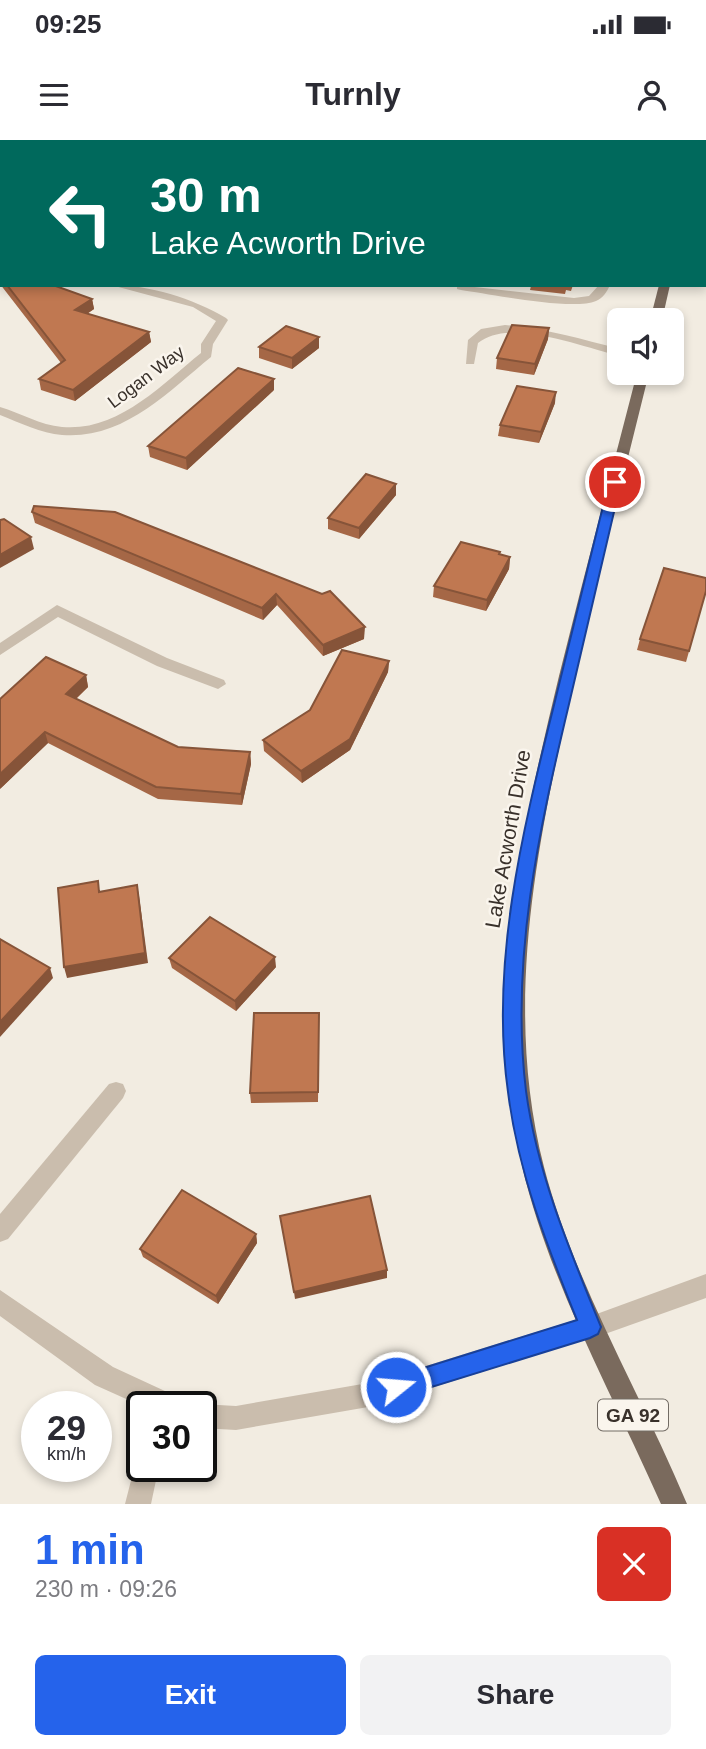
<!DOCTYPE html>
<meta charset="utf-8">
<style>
:root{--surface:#fff;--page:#f2f2f3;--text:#2b2b33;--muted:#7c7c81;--accent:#2563eb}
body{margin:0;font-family:Arial,sans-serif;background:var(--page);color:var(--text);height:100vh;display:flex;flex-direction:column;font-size:26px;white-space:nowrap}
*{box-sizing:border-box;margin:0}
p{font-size:23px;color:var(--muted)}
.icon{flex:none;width:38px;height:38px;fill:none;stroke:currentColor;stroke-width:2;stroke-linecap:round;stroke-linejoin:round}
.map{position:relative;height:1364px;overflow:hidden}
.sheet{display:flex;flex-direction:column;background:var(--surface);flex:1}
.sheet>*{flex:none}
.guide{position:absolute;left:0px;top:0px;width:707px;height:147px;box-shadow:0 4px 10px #0003;background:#00695c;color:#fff;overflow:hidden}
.controls{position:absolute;left:607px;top:168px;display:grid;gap:14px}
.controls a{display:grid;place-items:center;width:77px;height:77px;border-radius:10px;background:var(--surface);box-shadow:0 4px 10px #0003;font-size:35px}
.speed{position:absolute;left:21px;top:1251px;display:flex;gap:14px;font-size:35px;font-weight:700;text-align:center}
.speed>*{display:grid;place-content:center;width:91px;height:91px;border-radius:50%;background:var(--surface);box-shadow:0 4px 10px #0003;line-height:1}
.speed small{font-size:18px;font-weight:400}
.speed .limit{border:4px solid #111;border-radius:10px;background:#fff;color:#111}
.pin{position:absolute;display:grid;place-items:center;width:60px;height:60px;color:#fff;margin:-30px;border:4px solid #fff;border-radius:50%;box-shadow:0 2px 7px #0007}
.me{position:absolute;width:77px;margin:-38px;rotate:73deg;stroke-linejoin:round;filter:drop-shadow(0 0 5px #0008)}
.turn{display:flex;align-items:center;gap:24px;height:147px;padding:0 35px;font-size:32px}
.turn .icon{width:91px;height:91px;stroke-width:2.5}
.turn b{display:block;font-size:49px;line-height:60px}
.round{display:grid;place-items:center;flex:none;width:74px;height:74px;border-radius:10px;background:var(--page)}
.summary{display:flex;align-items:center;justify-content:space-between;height:119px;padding:0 35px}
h1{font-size:42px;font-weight:700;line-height:52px;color:var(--accent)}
.button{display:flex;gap:14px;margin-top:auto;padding:14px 35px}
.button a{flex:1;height:80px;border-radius:10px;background:var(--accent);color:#fff;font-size:28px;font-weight:700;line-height:80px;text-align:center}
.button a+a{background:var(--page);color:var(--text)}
.status{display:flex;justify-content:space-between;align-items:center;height:49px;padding:0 35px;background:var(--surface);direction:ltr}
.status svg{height:19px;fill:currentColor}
header{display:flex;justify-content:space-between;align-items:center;height:91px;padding:0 35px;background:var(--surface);font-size:32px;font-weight:700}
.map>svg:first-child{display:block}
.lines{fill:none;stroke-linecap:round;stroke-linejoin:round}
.service{fill:#cabdad;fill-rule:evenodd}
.minor{fill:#cabdad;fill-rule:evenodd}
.primary{fill:#7a6a5d;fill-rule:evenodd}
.wall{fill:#a56746}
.shaded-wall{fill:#865439}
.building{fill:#c07851;stroke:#865439;stroke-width:2}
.route{fill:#2563eb;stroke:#184099;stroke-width:2}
.labels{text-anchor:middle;stroke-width:5;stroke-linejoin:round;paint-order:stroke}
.far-street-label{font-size:18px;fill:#39312b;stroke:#faf5ed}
.shield{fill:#faf5ed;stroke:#736c65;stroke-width:2}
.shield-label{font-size:19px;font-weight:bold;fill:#39312b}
.street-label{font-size:21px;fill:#39312b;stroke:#faf5ed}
</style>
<div class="status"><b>09:25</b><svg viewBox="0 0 49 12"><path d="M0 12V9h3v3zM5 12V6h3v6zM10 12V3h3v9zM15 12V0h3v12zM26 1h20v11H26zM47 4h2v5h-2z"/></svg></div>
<header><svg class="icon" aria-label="menu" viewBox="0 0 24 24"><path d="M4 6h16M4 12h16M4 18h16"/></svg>Turnly<svg class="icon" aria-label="person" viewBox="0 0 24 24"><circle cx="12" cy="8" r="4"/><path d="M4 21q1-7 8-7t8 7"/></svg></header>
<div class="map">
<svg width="706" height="1364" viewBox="0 0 706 1364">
<rect width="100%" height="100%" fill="#f2ece1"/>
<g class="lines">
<g class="service">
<rect x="526" y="0" width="10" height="2"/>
<path d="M457,145L574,158L589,156L599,145H610C607,152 603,158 596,161C572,171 490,154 461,150L457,149Z"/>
<path d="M505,185C544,188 581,199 620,209V216C582,207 510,177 478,203L474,224H466L468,200L481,189Z"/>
<path d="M706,1134V1158L591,1199L583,1195L579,1187L583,1179Z"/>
</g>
<g class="minor">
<path d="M190,0H200L189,2Z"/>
<rect x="705" y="84" width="1" height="6"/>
<path d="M111,145C150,145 192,158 226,178L228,180L213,204L211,217C168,252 123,300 62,295C41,293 20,283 0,275V267C21,273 40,285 62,287C118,292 161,245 201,213V204L216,181L193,167Z"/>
<path d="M57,465L167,518L224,540L226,544L218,549L157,526L58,477L0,515V503Z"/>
<path d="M116,942L123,944L126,951L123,958L8,1099L0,1102V1074L109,944Z"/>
<path d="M0,1150L113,1227L180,1258L183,1267H144L95,1245L0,1176Z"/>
<path d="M591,1175L599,1179L603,1187L599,1195L374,1266L236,1290L201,1288V1267H193L201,1264L236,1266L374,1242Z"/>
<path d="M142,1315V1326H159L151,1364H125L137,1317Z"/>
</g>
<g class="primary">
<rect x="695" y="0" width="10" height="2"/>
<path d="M659,145H670L662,180H650Z"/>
<path d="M637,233H649C624,334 598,436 575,537C538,698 502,864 544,1027C575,1146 640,1251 687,1364H661C612,1253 550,1144 522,1026C483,861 520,697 559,536C584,435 611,334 637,233Z"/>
</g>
</g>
<g class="wall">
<path d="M2,86V145H53L92,159L94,169L87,174L149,192L151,202L75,261L41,250L39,239L61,223L0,144V88Z"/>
<path d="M527,145H573L571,151L566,150L565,154L530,150L531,146Z"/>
<path d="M549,188L548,199L534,235L496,229L497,218Z"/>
<path d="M319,197V208L292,229L259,218V207Z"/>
<path d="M274,250L187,330L150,317L148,306Z"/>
<path d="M555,263L539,303L498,296L500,285Z"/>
<path d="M396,344V355L359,399L328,389V378Z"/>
<path d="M32,372H115L364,499L323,516L277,465L263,480L35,383Z"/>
<path d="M500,412V415L510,417L509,429L486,471L433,457L434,446Z"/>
<path d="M706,451L686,522L637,510L640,499Z"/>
<path d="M389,521L388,532L350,610L302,643L264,611L263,600Z"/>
<path d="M86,535L88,547L76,559L178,607L250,612L251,624L242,665L158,659L48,603L0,649Z"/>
<path d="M169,818L276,827L236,871L172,828Z"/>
<path d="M319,873L318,962L251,963L250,953Z"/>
<path d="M256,1094L257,1103L218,1164L143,1117L140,1109Z"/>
</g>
<g class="shaded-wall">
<path d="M92,159L94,169L77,180L75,170Z"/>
<path d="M549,188L548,199L534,235L535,224Z"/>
<path d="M149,192L151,202L75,261L73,250Z"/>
<path d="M319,197V208L292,229V218Z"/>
<path d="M274,239V250L187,330L186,318Z"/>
<path d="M556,252L555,263L539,303L541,292Z"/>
<path d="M396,344V355L359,399V388Z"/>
<path d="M31,397L34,409L0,428V415Z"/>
<path d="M510,417L509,429L486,471L487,460Z"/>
<path d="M276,454L277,465L263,480L262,468Z"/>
<path d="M365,487L364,499L323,516V505Z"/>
<path d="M389,521L388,532L350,610L302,643L301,631Z"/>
<path d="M86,535L88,547L69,565L66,554Z"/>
<path d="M45,592L48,603L0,649V634Z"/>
<path d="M250,612L251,624L242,665L241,654Z"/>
<path d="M137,745L139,756L148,823L67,838L64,827Z"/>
<path d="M275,817L276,827L236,871L235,861Z"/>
<path d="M50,828L53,838L0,897V882Z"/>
<path d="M256,1094L257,1103L218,1164L216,1156Z"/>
<path d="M387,1130V1138L295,1159L294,1152Z"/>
</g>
<g class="building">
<path d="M2,86V139L0,137V88Z"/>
<path d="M7,145H53L92,159L75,170L149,192L73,250L39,239L65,220Z"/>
<path d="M512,185L549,188L535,224L497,218Z"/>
<path d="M286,186L319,197L292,218L259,207Z"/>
<path d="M238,228L274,239L186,318L148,306Z"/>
<path d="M517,246L556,252L541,292L500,285Z"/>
<path d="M366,334L396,344L359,388L328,378Z"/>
<path d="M34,366L115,372L322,454L330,451L365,487L323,505L276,454L262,468L32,372Z"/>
<path d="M4,379L31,397L0,415V380Z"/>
<path d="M461,402L500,412L499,414L510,417L487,460L434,446Z"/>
<path d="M664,428L706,438V451L689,511L640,499Z"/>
<path d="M342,510L389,521L350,599L301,631L263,600L310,570Z"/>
<path d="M46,517L86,535L66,554L178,607L250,612L241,654L156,647L45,592L0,634V559Z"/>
<path d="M98,741L99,752L137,745L145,813L64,827L58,748Z"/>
<path d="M210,777L275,817L235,861L169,818Z"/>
<path d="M0,799L50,828L0,882Z"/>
<path d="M254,873H319L318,952L250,953Z"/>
<path d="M182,1050L256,1094L216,1156L140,1109Z"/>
<path d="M370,1056L387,1130L294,1152L280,1076Z"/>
</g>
<path class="route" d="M615,338L621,342C604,416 586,490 569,564C539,690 510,820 526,951C537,1033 570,1111 601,1187L598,1194L590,1198L396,1258L388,1255L385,1247L388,1239L577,1180C547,1106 518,1032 508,952C490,824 522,693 553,569C572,493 590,418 609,342Z"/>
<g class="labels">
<g class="far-street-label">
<text transform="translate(146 237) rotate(-37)" y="6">Logan Way</text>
</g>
<rect class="shield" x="598" y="1259.5" width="70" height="31" rx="5"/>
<g class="shield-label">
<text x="633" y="1282">GA 92</text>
</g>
<g class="street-label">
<text transform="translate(508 699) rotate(-80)" y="7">Lake Acworth Drive</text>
</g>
</g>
</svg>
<div class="controls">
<a><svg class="icon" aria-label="sound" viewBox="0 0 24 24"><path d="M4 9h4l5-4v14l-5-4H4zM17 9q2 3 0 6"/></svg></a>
</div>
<div class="speed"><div>29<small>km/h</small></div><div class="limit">30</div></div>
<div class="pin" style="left:615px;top:342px;background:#d93025"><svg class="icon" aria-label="arrive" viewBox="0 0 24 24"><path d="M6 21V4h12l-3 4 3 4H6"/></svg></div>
<svg class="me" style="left:396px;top:1247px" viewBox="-20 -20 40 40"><circle r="17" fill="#2563eb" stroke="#fff" stroke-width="3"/><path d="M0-11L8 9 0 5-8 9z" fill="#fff"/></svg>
<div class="guide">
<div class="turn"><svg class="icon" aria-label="left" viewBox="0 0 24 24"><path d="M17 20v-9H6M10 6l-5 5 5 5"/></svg><div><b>30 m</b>Lake Acworth Drive</div></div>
</div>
</div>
<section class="sheet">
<div class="summary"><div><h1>1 min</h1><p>230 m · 09:26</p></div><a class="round" style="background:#d93025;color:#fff"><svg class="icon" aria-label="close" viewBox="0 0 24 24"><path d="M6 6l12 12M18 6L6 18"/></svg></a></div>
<div class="button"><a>Exit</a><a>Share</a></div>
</section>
